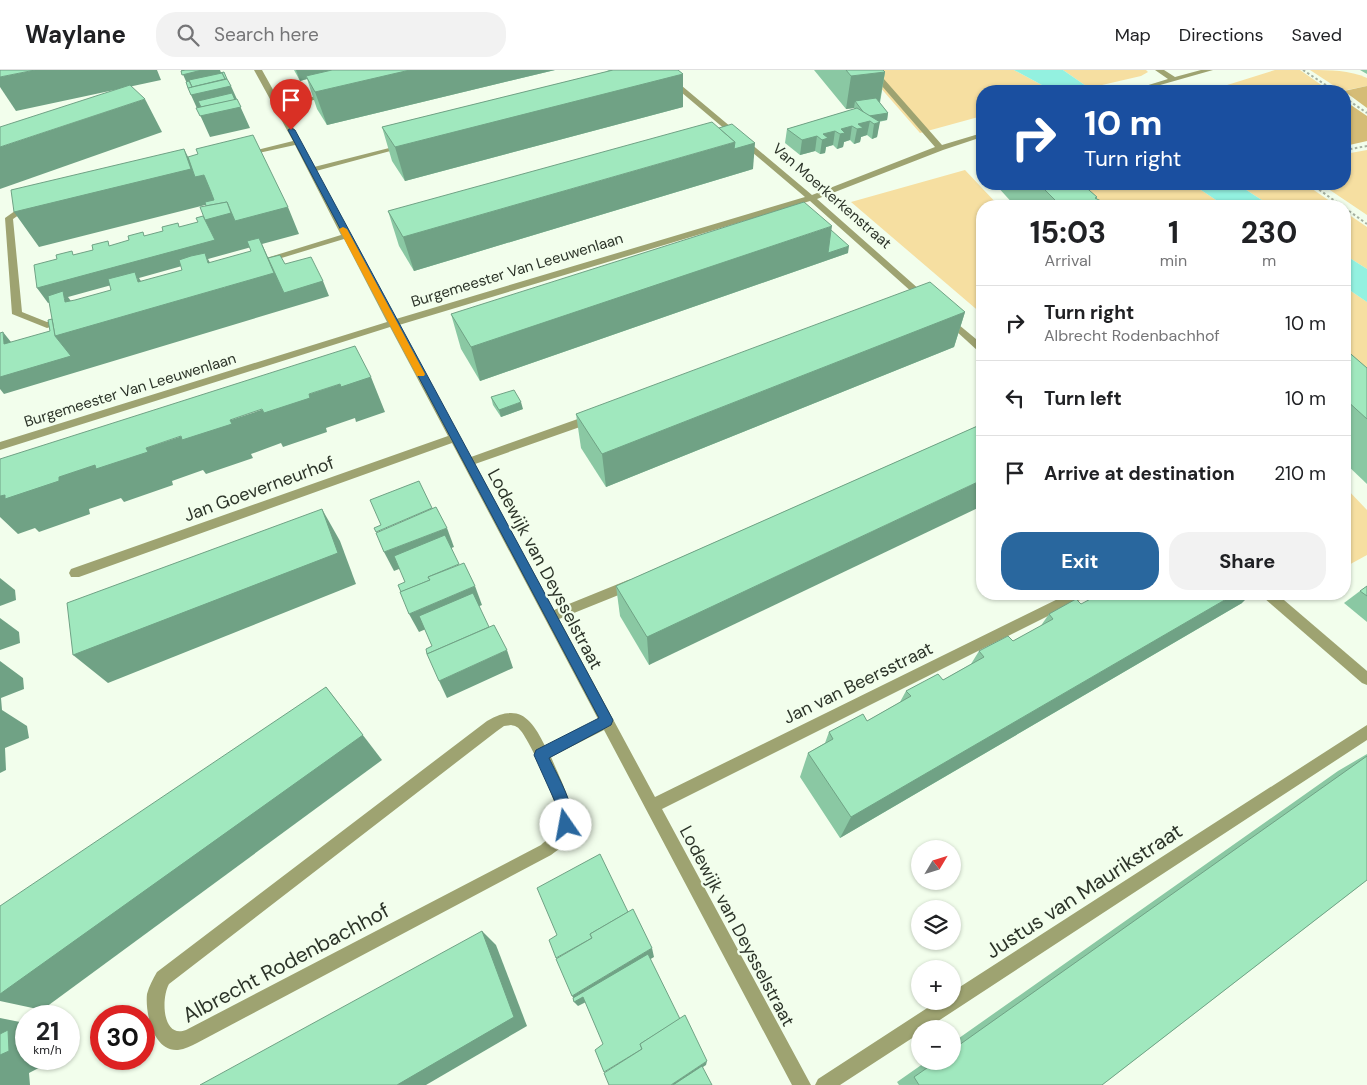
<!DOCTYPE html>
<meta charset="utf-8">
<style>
:root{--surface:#fff;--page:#f2f2f2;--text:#202124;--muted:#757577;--line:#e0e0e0;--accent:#29679e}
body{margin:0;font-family:"DM Sans",sans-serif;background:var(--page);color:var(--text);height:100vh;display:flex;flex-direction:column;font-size:19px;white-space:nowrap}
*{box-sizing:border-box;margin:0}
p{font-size:16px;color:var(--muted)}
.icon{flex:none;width:28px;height:28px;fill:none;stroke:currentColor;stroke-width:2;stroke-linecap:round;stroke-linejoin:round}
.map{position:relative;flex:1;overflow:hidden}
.side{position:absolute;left:976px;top:130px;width:375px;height:400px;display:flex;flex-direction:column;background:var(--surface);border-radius:20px;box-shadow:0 1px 4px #0004}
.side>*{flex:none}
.hud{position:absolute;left:976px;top:15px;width:375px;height:105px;border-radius:20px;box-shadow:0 1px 4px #0004;background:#1a4fa0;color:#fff;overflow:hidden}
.needle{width:32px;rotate:52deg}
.controls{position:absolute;left:911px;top:770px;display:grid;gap:10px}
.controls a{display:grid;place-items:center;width:50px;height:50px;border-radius:50%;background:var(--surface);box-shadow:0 1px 4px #0004;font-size:25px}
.speed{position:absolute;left:15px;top:935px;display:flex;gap:10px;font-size:25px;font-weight:700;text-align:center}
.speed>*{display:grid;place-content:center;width:65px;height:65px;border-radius:50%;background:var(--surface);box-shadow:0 1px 4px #0004;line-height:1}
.speed small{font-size:12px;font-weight:400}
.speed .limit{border:8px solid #d22;background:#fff;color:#111}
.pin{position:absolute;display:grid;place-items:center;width:42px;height:42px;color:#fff;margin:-51px -21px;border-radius:50% 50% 50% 0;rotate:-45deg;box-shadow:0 0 5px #0007}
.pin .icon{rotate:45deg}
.me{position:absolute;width:55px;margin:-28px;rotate:348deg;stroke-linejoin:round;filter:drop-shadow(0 0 4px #0008)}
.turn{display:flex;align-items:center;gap:18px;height:105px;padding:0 25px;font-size:22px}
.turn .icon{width:65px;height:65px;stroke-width:2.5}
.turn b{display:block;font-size:35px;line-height:42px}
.eta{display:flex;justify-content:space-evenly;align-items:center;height:85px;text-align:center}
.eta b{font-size:30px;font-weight:700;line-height:35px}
.action{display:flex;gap:10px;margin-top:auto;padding:10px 25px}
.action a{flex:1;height:58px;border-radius:20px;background:var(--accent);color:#fff;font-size:20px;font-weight:700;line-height:58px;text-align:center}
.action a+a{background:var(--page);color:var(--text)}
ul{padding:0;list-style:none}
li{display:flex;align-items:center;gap:15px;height:75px;padding:0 25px;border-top:1px solid var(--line)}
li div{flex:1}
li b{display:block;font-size:19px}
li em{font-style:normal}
header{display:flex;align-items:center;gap:30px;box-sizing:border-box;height:70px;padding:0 25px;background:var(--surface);border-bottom:1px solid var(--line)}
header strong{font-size:24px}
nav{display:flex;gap:28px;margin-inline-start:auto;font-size:18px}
.search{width:350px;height:45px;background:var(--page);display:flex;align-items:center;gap:12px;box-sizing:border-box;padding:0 18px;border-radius:20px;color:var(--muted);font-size:19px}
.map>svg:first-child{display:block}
.green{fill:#f6dfa1}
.forest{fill:#d5bc76}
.water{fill:#93f1e0}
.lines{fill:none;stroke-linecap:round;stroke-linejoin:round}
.path{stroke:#a5b0a0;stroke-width:2;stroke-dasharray:2.5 2.5;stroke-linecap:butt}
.minor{fill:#9ea371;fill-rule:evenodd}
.wall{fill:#8ac8a3}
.shaded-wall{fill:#70a285;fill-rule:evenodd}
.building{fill:#a0e8be;stroke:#70a285}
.route{fill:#29679e;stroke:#1b4367}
.slow{fill:#f59e0b}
.labels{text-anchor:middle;stroke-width:4.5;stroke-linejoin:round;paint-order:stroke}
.far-street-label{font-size:15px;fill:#2c3429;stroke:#f2feec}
.street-label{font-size:18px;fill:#2c3429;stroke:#f2feec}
.near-street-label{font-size:21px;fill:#2c3429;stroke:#f2feec}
</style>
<header>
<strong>Waylane</strong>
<div class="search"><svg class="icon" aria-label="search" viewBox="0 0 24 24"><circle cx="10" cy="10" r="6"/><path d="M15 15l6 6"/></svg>Search here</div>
<nav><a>Map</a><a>Directions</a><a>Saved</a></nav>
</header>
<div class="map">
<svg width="1367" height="1015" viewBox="0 0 1367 1015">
<rect width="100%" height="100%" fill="#f2feec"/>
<g class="green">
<path d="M865,0H1014L1053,21H982V46L920,63Z"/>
<path d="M1063,0H1146L1148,2L1141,6L1089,18Z"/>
<path d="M1275,0H1300L1330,21H1208Z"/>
<path d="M1310,0C1331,0 1349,0 1367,8V16L1342,21Z"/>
<path d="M1367,80V145L1321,114H1345V84Z"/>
<path d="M965,100L999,136H982V244L851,132Z"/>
<path d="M1070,114H1192L1225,136H1095Z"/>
<path d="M1237,114H1305L1337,136H1271Z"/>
<path d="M1345,142L1367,157V199L1345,185Z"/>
<path d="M1345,217L1367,232V317L1345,298Z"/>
<path d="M1345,417L1367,440V485L1345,497Z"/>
</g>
<g class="forest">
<path d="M1367,16V38L1344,21Z"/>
<path d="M1345,31L1367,46V71L1345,76Z"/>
</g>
<g class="water">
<path d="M1014,0H1063L1089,18L1078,21H1053Z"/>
<path d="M1192,114H1237L1271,136H1225Z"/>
<path d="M1345,185L1367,199V232L1345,217Z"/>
</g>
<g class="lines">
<g class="path">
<path d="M1303,0L1335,21"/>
<path d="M1345,28L1367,43"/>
<path d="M1345,80L1367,76"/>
<path d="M1311,114L1342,136"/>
<path d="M1345,138L1367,154"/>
</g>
<g class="minor">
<path d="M254,0H262L281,34L329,23L333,25L283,38L314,97L405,74L409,76L316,101L396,249L805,127L655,0H663L812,125L935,77L868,0H876L942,75L982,63V67L943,80L817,129L929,228V232H923L810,131L399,255L471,387L589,345H597L598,348L597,351L475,394L554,540L628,510L632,509L636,510L638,514L636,518L559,549L655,727L1068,524H1086L1084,528L662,739L811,1015H792L604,660L551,687C558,704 577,741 573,758C570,771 561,778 551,785L197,973C191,976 185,979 178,980C153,982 145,942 147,924C149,916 153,909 157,902L487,651C518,633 531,647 545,676L598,649L452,373L79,507H71L69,503L71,499L448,366L390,257L0,380V372L387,252L344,169L265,193L260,190L341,165L295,75L245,86L241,84L293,71ZM511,655C516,656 518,657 521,661C531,673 564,744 558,758C555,765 546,770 541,775L186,960C162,969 161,928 169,914L497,661L504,656Z"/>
<path d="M1155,0H1164L1175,7L1201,0H1213L1139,21H1129L1168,9Z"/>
<path d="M29,131L33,134L32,136L13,149L22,242L47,252L64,247L69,250L67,252L47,258L12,244L5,148Z"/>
<path d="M947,245L982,274V282L978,281L944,250L942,248Z"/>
<path d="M1262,524H1277L1367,601V615L1362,613L1264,528Z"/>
<path d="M1367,655V670L926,959H920V963L840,1015H815L818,1009L938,931H952V922Z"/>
</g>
</g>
<g class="wall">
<path d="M294,0H555L327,55L317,39L307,9L300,11Z"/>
<path d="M607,0H678L683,4V37L405,111L392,91L382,57L609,1Z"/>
<path d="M814,0H883L885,2L880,33L888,43L887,50L879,52L877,67L872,69L867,65L861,67L860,72L854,74L850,70L844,72L843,77L837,79L833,75L826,77L825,83L820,84L815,81L800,85L785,73L787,59L854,39V38L846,39Z"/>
<path d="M1360,0H1367V4Z"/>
<path d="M753,99L414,201L399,176L388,141Z"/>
<path d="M996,114H1082L1097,127V129L1107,136H1015L996,115Z"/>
<path d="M831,160L848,183L480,311L461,279L451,244Z"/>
<path d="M965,242L954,277L606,417L581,378L576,344Z"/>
<path d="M1345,279L1367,298V414L1345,393Z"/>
<path d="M491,327L523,339L501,347L493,335Z"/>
<path d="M982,354L649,595L620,546L616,516Z"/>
<path d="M1367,516V552L1344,533L1360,521Z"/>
<path d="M1242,533L840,768L800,707L808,683L825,673L829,662L867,651L900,632L906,621L943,610L971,594L979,581L1013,571L1040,557L1049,544L1081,534Z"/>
<path d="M1367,684V810L1102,1015H899L897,1012L927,991H952V973L1338,701Z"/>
</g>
<g class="shaded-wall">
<path d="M35,0H157L161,10L16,41L0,17V7Z"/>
<path d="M181,0H220L224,10L231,16L250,58L210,67L191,25L189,18Z"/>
<path d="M296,0H348L306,6L307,9L300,11Z"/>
<path d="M410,0H555L327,55L315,22Z"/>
<path d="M885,2L879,35L855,31L854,38L846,39L851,6Z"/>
<path d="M683,4V37L405,111L395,77Z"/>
<path d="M145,29L162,62L0,119V77Z"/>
<path d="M888,43L887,50L872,52L870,51L867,65L861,67L860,72L854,74L858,54L867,46Z"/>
<path d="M880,52L877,67L872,69L874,54Z"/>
<path d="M852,56L850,70L844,72L843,77L837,79L841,59Z"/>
<path d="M835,61L833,75L826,77L825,83L820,84L823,64Z"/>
<path d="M817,66L815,81L800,85L802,70Z"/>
<path d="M735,72L755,73L753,99L414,201L403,167Z"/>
<path d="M184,79L198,106L204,105L217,132L39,177L14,142Z"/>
<path d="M288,137L299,164L262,174L275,203L323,211L329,226L4,324L0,319V284L4,274L3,262L15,277L55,266L65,232V228L48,233L37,218L205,150L217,144ZM262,174L224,218L208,189ZM207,189L208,193L157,237L139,208ZM137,208L138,212L89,256L68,227Z"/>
<path d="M832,156L828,183L849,176L848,183L480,311L471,277Z"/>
<path d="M965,242L954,277L606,417L602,384Z"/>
<path d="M371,307L385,342L356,352L355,348L326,358L327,362L283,377L281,373L251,384L253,388L206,404L203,400L172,411L173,415L124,432L121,428L89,439L90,444L39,462L35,458L18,464L0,447V426L340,314Z"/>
<path d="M521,332L523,339L501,347L499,340Z"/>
<path d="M982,410V436L649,595L647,567Z"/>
<path d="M322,439L340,471L356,514L108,613L73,585Z"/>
<path d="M447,458L454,477L394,501L384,482Z"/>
<path d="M0,508L15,520L16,530L0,536Z"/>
<path d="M475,516L482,535L419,562L409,544Z"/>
<path d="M1235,524H1251L1242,533L840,768L851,747Z"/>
<path d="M0,548L19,562L20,573L0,580Z"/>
<path d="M507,580L513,598L447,628L439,611Z"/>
<path d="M0,591L23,608L24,619L1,628L2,640L27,656L29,668L5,678L6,700L0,703Z"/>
<path d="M326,617L382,690L42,940L0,931V924Z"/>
<path d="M482,861L496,875L527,956L426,1015H397Z"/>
<path d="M652,878L654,887L584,929L586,932L578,936L574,932L575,931L572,926Z"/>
<path d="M0,948L25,953L26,989H56L29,1003L30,1015H0Z"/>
<path d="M707,991L706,995L676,1015H671Z"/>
</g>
<g class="building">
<path d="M0,0H35L0,7Z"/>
<path d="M185,0H202L182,5L181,1Z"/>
<path d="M332,0H410L315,22L306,6Z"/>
<path d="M613,0H678L683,4L395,77L382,57Z"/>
<path d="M846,0H883L885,2L851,6Z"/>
<path d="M224,2L227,9H225L222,3L198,9Z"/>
<path d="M222,3L225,9L192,17L189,10Z"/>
<path d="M227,9L231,16L191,25L188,18Z"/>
<path d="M189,11L192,17L188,18L186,12Z"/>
<path d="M130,15L145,29L0,77V57Z"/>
<path d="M232,23L235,30L201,37L198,31Z"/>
<path d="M876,28L888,43L869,46L864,43L855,31Z"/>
<path d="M237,29L241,37L200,46L196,38Z"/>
<path d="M857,38L880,52L874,54L870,51L858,54L863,58L857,59L852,56L841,59L845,63L840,64L835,61L823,64L828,68L822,70L817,66L802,70L787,59Z"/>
<path d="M712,52L735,72L403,167L388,141Z"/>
<path d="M732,54L755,73L734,79L735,72L719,58Z"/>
<path d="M253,65L288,137L235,151L227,132L206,136L205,132L214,130L211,122L204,105L195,107L188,87L198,84L196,79Z"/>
<path d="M184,79L191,99L14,142L11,120Z"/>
<path d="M1039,114H1082L1097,127L1095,128L1101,131L1107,136H1061Z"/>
<path d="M227,132L231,143L205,150L200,137Z"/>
<path d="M804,132L832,156L471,277L451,244Z"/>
<path d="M203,146L215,170L37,218L34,195L57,189L56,185L72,181L73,185L93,180L92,175L108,171L109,176L129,170L128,166L143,162L144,166L163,161L162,157L178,153L179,157L198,152L196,148Z"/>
<path d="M831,160L849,176L828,183Z"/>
<path d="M259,168L274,203L55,266L48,226L63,221L65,232L75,230L111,220L108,209L135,202L138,212L182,200L179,190L191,186L205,183L208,193L251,181L247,171Z"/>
<path d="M280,185L285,194L311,187L323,211L284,223L268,188Z"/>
<path d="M930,212L965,242L602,384L576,344Z"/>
<path d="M52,249L55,266L71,286L0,307V263L3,262L4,274L50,261L48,250Z"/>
<path d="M355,276L371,307L341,317L340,314L309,324L310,328L264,343L262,339L230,350L232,354L182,370L181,366L146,378L148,382L96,399L95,395L59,407V411L5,429V425L0,426V389Z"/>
<path d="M1345,279L1367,298V349L1345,329Z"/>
<path d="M514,320L521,332L499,340L491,327Z"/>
<path d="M982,354V410L647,567L616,516Z"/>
<path d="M419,411L432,438L376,462L374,458L381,455L370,430Z"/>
<path d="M436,437L447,458L384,482L376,463Z"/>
<path d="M322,439L338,483L73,585L67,533Z"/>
<path d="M445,465L459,494L428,507L430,510L401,522L398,515L405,512L394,486Z"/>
<path d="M464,493L475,516L409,544L400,522L430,510L428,507Z"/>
<path d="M1367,516V526L1360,521Z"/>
<path d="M473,523L489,557L427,584L426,579L432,576L419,546Z"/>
<path d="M1100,524H1235L851,747L808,683L833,669L829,662L863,644L867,651L911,626L906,621L938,604L943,610L984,587L979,581L1008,566L1013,571L1053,549L1049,544L1076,529L1081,534Z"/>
<path d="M494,555L507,580L439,611L427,584Z"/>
<path d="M326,617L363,665L0,924V836Z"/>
<path d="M1367,686V810L1102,1015H919L914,1007L937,991H952V980Z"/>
<path d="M600,784L628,842L590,864L592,868L556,888L549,870L557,865L537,818Z"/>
<path d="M633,839L652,878L572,926L556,889L592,868L590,864Z"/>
<path d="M482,861L514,947L397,1015H200Z"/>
<path d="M648,884L680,949L640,974L642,979L604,1002L595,980L603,974L583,927L574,932L573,928Z"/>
<path d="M685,945L707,991L671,1015H609L604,1003L642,979L640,974Z"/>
<path d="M8,960L9,981L0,985V964Z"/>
<path d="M702,996L712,1015H673Z"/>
</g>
<path class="route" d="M291,58L295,60L613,650L611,655L549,688C557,705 579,741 571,760L566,762L561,760L557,736L534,685L536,680L599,648L288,60Z"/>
<path class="slow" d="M343,157L347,159L425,304L424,306H417L416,304L339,159Z"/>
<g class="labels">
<g class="far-street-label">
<text transform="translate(832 126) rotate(41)" y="5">Van Moerkerkenstraat</text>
<text transform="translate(517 200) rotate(-17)" y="5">Burgemeester Van Leeuwenlaan</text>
<text transform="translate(130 320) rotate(-17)" y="5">Burgemeester Van Leeuwenlaan</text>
</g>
<g class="street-label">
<text transform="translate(259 419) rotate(-20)" y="6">Jan Goeverneurhof</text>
<text transform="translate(545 499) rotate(62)" y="6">Lodewijk van Deysselstraat</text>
<text transform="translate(858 613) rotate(-26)" y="6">Jan van Beersstraat</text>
<text transform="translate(737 856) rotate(62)" y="6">Lodewijk van Deysselstraat</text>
</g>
<g class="near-street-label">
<text transform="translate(1084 821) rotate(-33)" y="7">Justus van Maurikstraat</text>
<text transform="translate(286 893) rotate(-28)" y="7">Albrecht Rodenbachhof</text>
</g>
</g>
</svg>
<div class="controls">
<a><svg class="needle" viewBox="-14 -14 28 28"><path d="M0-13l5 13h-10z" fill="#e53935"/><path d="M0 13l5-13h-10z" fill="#757577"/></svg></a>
<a><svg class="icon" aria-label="layers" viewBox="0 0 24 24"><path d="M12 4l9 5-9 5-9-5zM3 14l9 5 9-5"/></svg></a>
<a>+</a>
<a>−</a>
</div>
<div class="speed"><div>21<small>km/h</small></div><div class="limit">30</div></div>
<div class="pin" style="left:291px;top:60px;background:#d93025"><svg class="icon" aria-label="arrive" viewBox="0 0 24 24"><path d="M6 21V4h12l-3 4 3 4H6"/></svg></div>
<svg class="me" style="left:566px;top:755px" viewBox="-20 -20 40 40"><circle r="19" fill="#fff"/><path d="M0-13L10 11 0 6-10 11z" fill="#29679e"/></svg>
<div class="hud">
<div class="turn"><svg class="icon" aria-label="right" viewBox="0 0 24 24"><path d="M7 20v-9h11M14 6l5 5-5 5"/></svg><div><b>10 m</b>Turn right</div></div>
</div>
<section class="side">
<div class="eta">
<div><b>15:03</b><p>Arrival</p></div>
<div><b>1</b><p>min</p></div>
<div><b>230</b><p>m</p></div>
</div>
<ul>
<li><svg class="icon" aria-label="right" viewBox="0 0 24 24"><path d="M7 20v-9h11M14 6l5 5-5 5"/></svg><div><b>Turn right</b><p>Albrecht Rodenbachhof</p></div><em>10 m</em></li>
<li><svg class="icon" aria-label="left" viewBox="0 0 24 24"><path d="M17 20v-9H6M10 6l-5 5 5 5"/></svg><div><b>Turn left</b></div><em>10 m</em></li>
<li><svg class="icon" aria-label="arrive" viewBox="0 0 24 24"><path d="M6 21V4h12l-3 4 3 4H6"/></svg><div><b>Arrive at destination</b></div><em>210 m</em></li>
</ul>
<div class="action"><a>Exit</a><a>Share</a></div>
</section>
</div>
